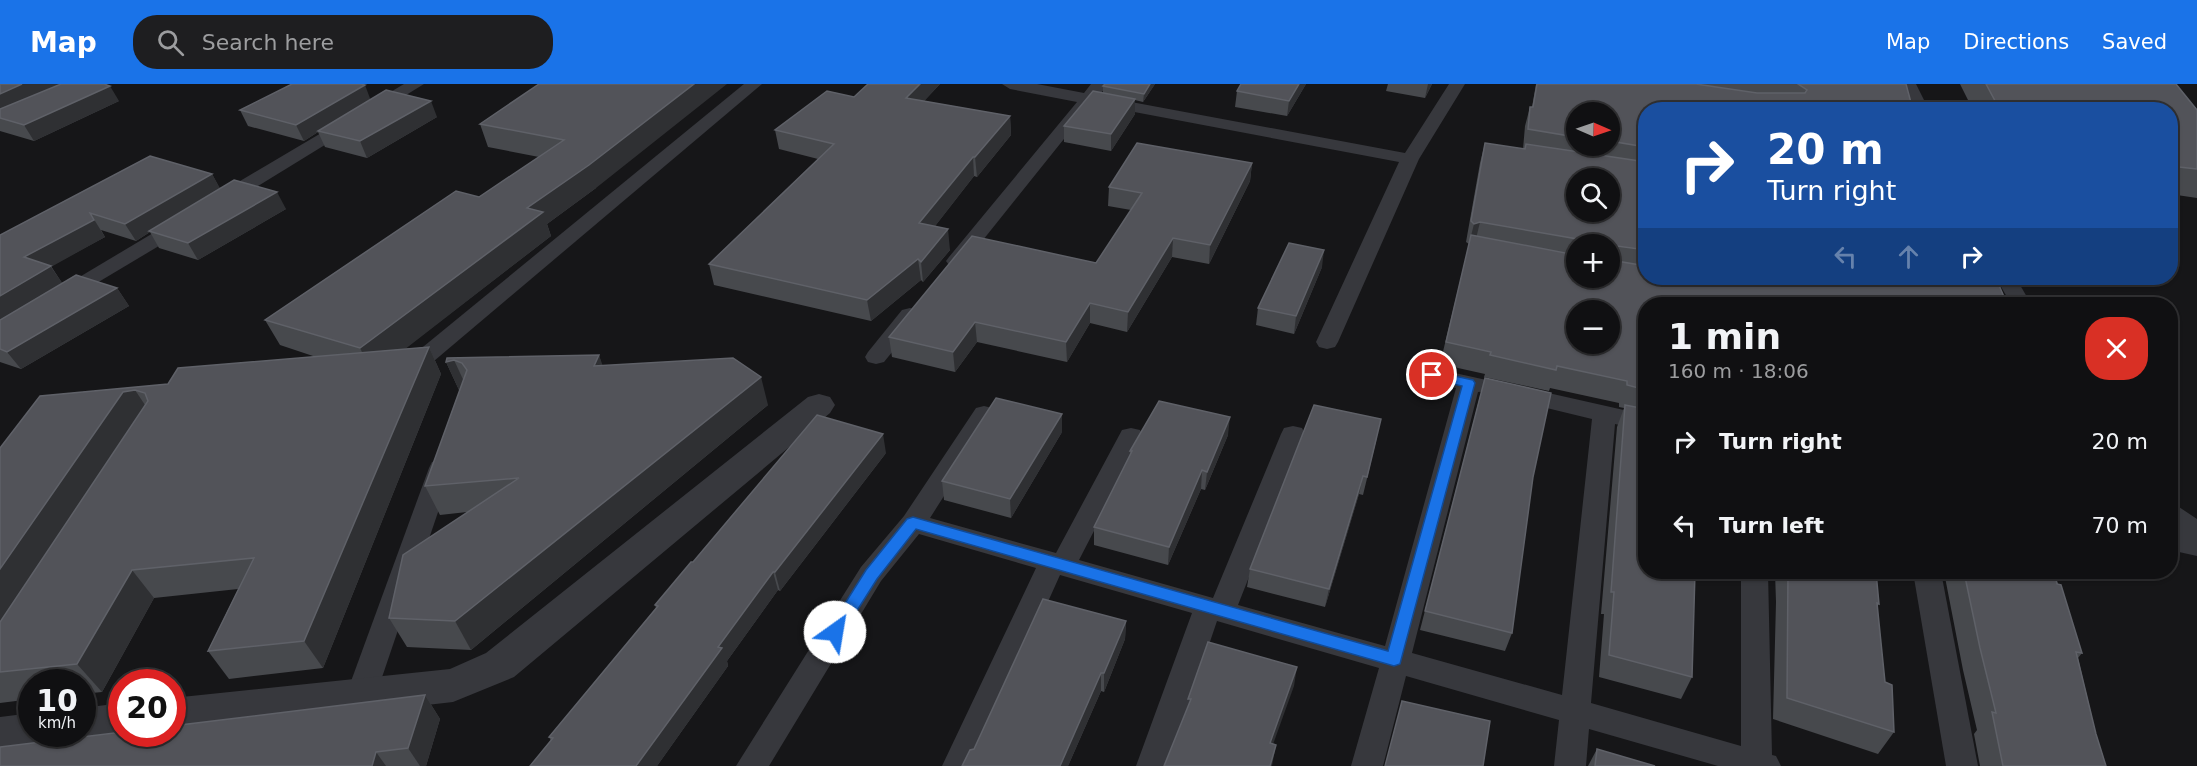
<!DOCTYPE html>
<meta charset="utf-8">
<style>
:root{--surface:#101012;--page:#1e1e20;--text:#f1f3f6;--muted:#9c9d9f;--line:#303032;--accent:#1a73e8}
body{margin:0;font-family:"DejaVu Sans",sans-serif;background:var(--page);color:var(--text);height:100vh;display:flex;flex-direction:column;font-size:22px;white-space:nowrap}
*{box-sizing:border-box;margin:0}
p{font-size:20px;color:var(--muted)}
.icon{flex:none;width:33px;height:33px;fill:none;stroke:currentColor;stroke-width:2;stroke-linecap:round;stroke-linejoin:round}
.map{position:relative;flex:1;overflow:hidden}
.panel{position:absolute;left:1638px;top:213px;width:540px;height:282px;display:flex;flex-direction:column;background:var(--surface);border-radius:24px;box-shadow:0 2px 4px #0004,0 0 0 2px var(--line)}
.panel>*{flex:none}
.guide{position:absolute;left:1638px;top:18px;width:540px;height:183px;border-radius:24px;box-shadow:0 2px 4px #0004,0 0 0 2px var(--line);background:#1a4fa0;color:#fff;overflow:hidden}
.needle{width:39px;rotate:92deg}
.tools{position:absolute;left:1566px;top:18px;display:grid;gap:12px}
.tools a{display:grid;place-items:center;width:54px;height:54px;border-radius:50%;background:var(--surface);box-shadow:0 2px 4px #0004,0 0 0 2px var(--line);font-size:30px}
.speed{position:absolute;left:18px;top:585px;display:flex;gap:12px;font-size:30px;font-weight:700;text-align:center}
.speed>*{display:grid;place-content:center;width:78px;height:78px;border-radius:50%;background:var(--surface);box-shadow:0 2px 4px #0004,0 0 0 2px var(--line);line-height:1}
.speed small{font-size:15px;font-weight:400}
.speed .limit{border:9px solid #d22;background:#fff;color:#111}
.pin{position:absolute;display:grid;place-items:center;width:51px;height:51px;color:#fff;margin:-26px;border:3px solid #fff;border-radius:50%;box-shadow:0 2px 6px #0007}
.me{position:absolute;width:66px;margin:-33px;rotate:32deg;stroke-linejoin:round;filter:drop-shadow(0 0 4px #0008)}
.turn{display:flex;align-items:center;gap:21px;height:126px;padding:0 30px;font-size:27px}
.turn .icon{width:78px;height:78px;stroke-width:2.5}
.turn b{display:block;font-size:42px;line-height:51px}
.lanes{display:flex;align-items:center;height:57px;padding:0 30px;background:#0003;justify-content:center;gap:30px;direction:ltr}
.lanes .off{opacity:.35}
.round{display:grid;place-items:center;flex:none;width:63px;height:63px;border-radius:24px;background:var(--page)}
.headline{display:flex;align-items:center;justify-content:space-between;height:102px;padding:0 30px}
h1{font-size:36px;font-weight:700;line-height:45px}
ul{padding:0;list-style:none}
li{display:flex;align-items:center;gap:18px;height:84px;padding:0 30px}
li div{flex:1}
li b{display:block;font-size:22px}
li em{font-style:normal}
header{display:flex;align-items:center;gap:36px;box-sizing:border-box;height:84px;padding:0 30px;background:var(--accent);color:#fff}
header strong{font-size:28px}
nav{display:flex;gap:33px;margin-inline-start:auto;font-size:21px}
.search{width:420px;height:54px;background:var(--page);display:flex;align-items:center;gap:15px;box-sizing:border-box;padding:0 21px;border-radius:24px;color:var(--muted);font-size:22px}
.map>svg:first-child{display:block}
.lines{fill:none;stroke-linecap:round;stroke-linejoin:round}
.service{fill:#37383d;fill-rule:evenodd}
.minor{fill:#37383d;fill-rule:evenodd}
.wall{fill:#47494d;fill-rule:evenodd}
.shaded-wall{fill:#2f3033}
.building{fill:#525359;stroke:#5f6168;stroke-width:1.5;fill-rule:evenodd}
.route{fill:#1a73e8;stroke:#114b97;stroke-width:1.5}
</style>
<header>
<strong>Map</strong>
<div class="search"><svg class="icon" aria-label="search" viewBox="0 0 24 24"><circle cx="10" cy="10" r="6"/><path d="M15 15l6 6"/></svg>Search here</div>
<nav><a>Map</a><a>Directions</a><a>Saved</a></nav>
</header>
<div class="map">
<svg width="2197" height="682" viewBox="0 0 2197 682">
<rect width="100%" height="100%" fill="#161618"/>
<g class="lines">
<g class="service">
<path d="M404,0H424L227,121H213L210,117L213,113Z"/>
<path d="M744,0H762L434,277L426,279L418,277L415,272L418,267Z"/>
<path d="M1002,0H1037L1084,9L1091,0H1108L1099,12L1405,69L1449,0H1465L1419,75L1338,258L1335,263L1327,265L1319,263L1316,258L1399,78L1092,20L963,181H949L946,177L949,173L1077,18L1010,5Z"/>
<path d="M1900,0H1916L1929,26H1912Z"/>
<path d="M182,134L189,136L192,140L189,144L70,215L63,217L56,215L52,211L56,207L175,136Z"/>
<path d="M1996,194H2016L2031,220H2011Z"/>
<path d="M910,224L918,226L921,231L918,236L884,278L876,280L868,278L865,273L868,268L902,226Z"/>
<path d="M1432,284L1491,297L1495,302L1491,307L1478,308L1412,569L1562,611L1592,335L1509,315L1505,310L1509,305L1517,302L1646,331V347L1615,340L1591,619L1741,662V488H1768L1772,671L1776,672L1781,682H1718L1589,645L1586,682H1554L1559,636L1406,592L1383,682H1351L1379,584L1217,537L1168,682H1136L1192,529L1060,491L974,682H942L1036,484L919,450L881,497L769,682H736L861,483L904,432L976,324L984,322L992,324L996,330L930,434L1056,469L1122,346L1131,344L1140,346L1143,352L1079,476L1213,514L1281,350L1284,344L1293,342L1302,344L1305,350L1238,521L1385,562L1456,304L1424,296L1421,291L1424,286Z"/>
<path d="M441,375L450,378L453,384L376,611L372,620L361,623L350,620L346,611L429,384L432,378Z"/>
<path d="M2170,421L2179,423L2197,435V472L2170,466V446L2177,448L2170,443Z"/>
<path d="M1913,488H1941L1978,682H1946Z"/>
</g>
<g class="minor">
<path d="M819,310L830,313L835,321L830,329L514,593L453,618L172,650V614L450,585L486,569L808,313Z"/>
<path d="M122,619V650H137C115,657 90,663 67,655L65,650H82V624Z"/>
<path d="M32,629V650H52L47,660L32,665L0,669V633Z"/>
</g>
</g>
<g class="wall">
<path d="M0,0L119,17L34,57L0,47Z"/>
<path d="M539,0L596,104L547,140L551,152L404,265L429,263L441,290L323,584L229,595L208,567L238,505L154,514L102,608L82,610V598H32V615L0,619V364L40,312L168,300L316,273L280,261L265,236L479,113L539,73L488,63L480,40Z"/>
<path d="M868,0H940L924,17L1010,32L1011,51L977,93L974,92L935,142L950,166L923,198L921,196L871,237L714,201L709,180L818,75L779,65L775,46L854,13Z"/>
<path d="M1105,0H1155L1143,18L1135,16V30L1111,67L1064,58V42L1103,9V2Z"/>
<path d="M1241,0H1306L1287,32L1235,23L1237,7Z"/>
<path d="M1388,0H1432L1425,14L1386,7Z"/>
<path d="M1536,0H1906L1646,26V194H1996L1646,220V488L1692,593L1681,615L1599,593L1604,530H1601L1617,343L1624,324L1619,323V319L1550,304L1549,307L1484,293L1485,290L1440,280L1469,160L1466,158L1480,79L1485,59L1523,65L1525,42L1530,23H1532ZM1576,28H1610V62H1576ZM1576,160H1610V194H1576Z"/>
<path d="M1960,0H2176L2197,26V114L2170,110V26H1973Z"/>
<path d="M371,15L437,33L367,74L325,63L318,48L304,57L248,42L240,26Z"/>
<path d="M1252,79L1250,97L1209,180L1172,173L1127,248L1090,239L1067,278L977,258L955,288L892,273L889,253L1096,179L1131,126L1108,122L1109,103Z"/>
<path d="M212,90L220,105L286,125L198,176L159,164L150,148L136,157L101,146L105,153L51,182L62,199L117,204L129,222L21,285L0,278V151Z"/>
<path d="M1322,183L1294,250L1256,241L1258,224Z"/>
<path d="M599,271L602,282L768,321L471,566L407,563L389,534L467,428L440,431L425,402L460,306H459L446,278L447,274Z"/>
<path d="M1480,312L1533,393L1512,549L1505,567L1420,546Z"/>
<path d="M1062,348L1011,434L944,416L942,397Z"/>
<path d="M1228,351L1205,406L1201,405L1168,481L1094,461V443L1130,372V367Z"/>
<path d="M1377,353L1363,411L1359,410L1325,523L1247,503L1250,485Z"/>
<path d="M886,369L780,507L778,506L727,577L728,582L657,682H530L551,657L549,653L656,524L655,521L693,478Z"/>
<path d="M1775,488H1876L1879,520L1877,523L1885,598L1894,648L1878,670L1773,635L1776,518Z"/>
<path d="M1944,488H2054L2082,569L2078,574L2096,650L2106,682H1980L1974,650L1977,646L1963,586Z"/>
<path d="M1126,537L1125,555L1104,608L1101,607L1068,682H962L974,665Z"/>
<path d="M425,611L440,635L426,682H0Z"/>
<path d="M1597,665L1655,682H1588Z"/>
</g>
<g class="shaded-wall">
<path d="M22,0H61L0,31V10Z"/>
<path d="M694,0H727L596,104L547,140L551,152L373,290L360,264L527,124Z"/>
<path d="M920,0H940L909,33L906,14Z"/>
<path d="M1150,0H1155L1143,18L1144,10Z"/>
<path d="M1299,0H1306L1287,32L1289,17Z"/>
<path d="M1428,0H1432L1425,14Z"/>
<path d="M365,1L371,17L318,47V48L304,57L296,41Z"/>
<path d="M110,2L119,17L34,57L24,41Z"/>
<path d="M1135,15V30L1111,67V50Z"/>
<path d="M431,17L437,33L367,74L360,57Z"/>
<path d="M1010,32L1011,51L977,93L975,73Z"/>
<path d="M973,73L974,92L922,159L919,139Z"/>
<path d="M1252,79L1250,97L1209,180L1210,161Z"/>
<path d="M212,90L221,106L149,147L150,148L136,157L125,140Z"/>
<path d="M277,108L286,125L198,176L188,159Z"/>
<path d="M90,129L105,153L51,183L63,200L0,237V212L24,173Z"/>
<path d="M1480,138L1475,159L1469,160L1474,140Z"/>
<path d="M948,145L950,166L923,198L921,178Z"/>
<path d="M1173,154L1172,173L1127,248L1128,228Z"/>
<path d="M1324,166L1322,183L1294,250L1296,232Z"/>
<path d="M918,175L921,196L871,237L867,216Z"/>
<path d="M117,204L129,222L21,285L7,268Z"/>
<path d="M1090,219V239L1067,278L1066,258Z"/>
<path d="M975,238L977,258L955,288L953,268Z"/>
<path d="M429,263L441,290L323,584L304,557Z"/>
<path d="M599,271L609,300L594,282Z"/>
<path d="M454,276L467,304L459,306L446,278Z"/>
<path d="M761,293L768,321L471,566L455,537Z"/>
<path d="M135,306L153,333L0,551V485L123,308Z"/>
<path d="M1062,330V348L1011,434L1010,415Z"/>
<path d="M1230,333L1228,351L1205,406L1207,388Z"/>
<path d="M883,350L886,369L780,507L775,488Z"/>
<path d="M1202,386L1201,405L1168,481L1169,463Z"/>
<path d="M1363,392L1359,410L1325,523L1329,505Z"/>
<path d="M132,486L154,514L102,608L77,580Z"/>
<path d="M773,488L778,506L727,577L728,582L657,682H636L718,563Z"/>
<path d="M1126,537L1125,555L1104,608V589Z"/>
<path d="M1297,583L1294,602L1267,677L1270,659Z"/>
<path d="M1101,589V607L1068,682H1060Z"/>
<path d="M425,611L440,635L426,682H420L408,664Z"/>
<path d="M1276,661L1272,682H1270Z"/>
<path d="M376,668L386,682H372Z"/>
</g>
<g class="building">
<path d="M0,0H22L0,10Z"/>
<path d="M61,0H104L110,2L24,41L0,34V25Z"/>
<path d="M292,0H361L365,1L296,41L240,26Z"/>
<path d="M539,0H694L589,81L527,124L543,128L360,264L265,236L456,107L479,113L564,56L480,40Z"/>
<path d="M868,0H920L906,14L1010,32L975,73H973L919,139L948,145L921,178L918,175L867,216L709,180L834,60L775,46L827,7L854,13Z"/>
<path d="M1105,0H1150L1144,10L1103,2Z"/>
<path d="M1241,0H1299L1289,17L1237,7Z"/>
<path d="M1537,0H1696L1757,9H1805L1807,6L1798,0H1906L1913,26H1646V63L1610,57V28H1576V53L1528,45L1530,23H1533Z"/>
<path d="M1986,0H2176L2197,26V85L2170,82V26H2000Z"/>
<path d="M386,6L431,17L360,57L318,47Z"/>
<path d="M1093,7L1135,15L1111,50L1064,42Z"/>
<path d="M1137,59L1252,79L1210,161L1173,154L1128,228L1090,219L1066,258L975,238L953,268L889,253L972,152L1096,179L1142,109L1109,103Z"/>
<path d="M1485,59L1525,65L1526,60L1646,78V166L1617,162L1615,164V171H1610V160H1584L1583,156L1480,138L1474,140L1471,137ZM1576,94H1610V128H1576Z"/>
<path d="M150,72L212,90L125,140L90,129L94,136L24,173L51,182L0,212V151Z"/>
<path d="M234,96L277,108L188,159L149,147Z"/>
<path d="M1471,151L1576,171V194H1610V176L1646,182V194H1708L1751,201L1797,200L1794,194H1996L2007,220H1646V306L1627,301V297L1557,282L1556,286L1490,271L1491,268L1446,258ZM1576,226H1610V260H1576Z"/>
<path d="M1289,159L1324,166L1296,232L1258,224Z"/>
<path d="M76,191L117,204L7,268L0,265V236Z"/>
<path d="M429,263L304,557L208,567L254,474L132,486L77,580L0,588V538L148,317L145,309L135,306L123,308L0,485V364L40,312L168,300L178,284Z"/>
<path d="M599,271L594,282L733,274L761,293L455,537L389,534L403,471L519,394L425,402L467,286L462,279L454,276L446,278L447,274Z"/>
<path d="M1485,294L1551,309L1533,393L1512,549L1425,527Z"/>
<path d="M996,314L1062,330L1010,415L942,397Z"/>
<path d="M1159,317L1230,333L1207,388L1202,386L1169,463L1094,443L1132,367H1130Z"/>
<path d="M1314,321L1381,335L1367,393L1363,392L1329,505L1250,485Z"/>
<path d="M1625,321L1646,325V488H1695L1692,593L1609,571L1614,508H1611Z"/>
<path d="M817,331L883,350L775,488H773L718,563L722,564L636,682H530L553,654L549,653L658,522L655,521L691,478H693Z"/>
<path d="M1788,488H1876L1879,520L1877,519L1885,598L1892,601L1894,648L1787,614Z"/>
<path d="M1964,488H2054L2057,500L2061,501L2082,569L2076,568L2096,650L2106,682H2003L1992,628L1996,629L1980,564Z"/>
<path d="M1043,515L1126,537L1104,589H1101L1060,682H962L970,666L974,665Z"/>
<path d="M1208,558L1297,583L1270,659L1276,661L1270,682H1164L1191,615H1188Z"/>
<path d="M425,611L408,664L376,668L372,682H0V663L122,648V650H172V642Z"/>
<path d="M1402,617L1490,637L1483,682H1385Z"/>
<path d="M1597,665L1655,682H1595Z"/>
</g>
<path class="route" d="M1432,287L1473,296L1475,299L1400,580L1394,582L916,445L877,495L841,552L835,554L829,552L827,548L866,486L907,435L913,433L1388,567L1462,302L1428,294L1426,291L1428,288Z"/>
</svg>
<div class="tools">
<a><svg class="needle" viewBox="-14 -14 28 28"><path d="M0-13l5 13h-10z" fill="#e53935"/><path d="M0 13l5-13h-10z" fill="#9c9d9f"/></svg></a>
<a><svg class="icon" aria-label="search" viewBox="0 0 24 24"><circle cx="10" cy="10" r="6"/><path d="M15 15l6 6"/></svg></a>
<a>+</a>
<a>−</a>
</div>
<div class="speed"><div>10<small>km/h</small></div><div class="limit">20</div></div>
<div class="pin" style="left:1432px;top:291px;background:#d93025"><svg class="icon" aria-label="arrive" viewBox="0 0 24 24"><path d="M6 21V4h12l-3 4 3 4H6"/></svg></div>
<svg class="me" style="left:835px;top:548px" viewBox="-20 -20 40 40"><circle r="19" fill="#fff"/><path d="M0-13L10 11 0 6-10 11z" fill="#1a73e8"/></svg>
<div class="guide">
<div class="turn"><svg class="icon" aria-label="right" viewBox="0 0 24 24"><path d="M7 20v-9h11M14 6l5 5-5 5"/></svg><div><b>20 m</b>Turn right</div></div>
<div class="lanes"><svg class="icon off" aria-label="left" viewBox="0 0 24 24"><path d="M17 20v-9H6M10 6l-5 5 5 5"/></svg><svg class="icon off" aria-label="ahead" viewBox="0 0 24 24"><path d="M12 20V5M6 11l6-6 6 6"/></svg><svg class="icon" aria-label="right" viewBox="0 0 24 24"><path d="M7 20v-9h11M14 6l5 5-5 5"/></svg></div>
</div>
<section class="panel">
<div class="headline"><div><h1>1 min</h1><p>160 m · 18:06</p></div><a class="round" style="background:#d93025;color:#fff"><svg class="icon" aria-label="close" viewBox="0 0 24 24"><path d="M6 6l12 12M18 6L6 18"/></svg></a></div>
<ul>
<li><svg class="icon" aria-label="right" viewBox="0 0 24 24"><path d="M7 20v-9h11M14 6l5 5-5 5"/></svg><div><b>Turn right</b></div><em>20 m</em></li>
<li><svg class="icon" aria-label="left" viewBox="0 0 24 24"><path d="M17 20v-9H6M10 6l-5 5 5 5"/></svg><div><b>Turn left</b></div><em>70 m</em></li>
</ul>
</section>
</div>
